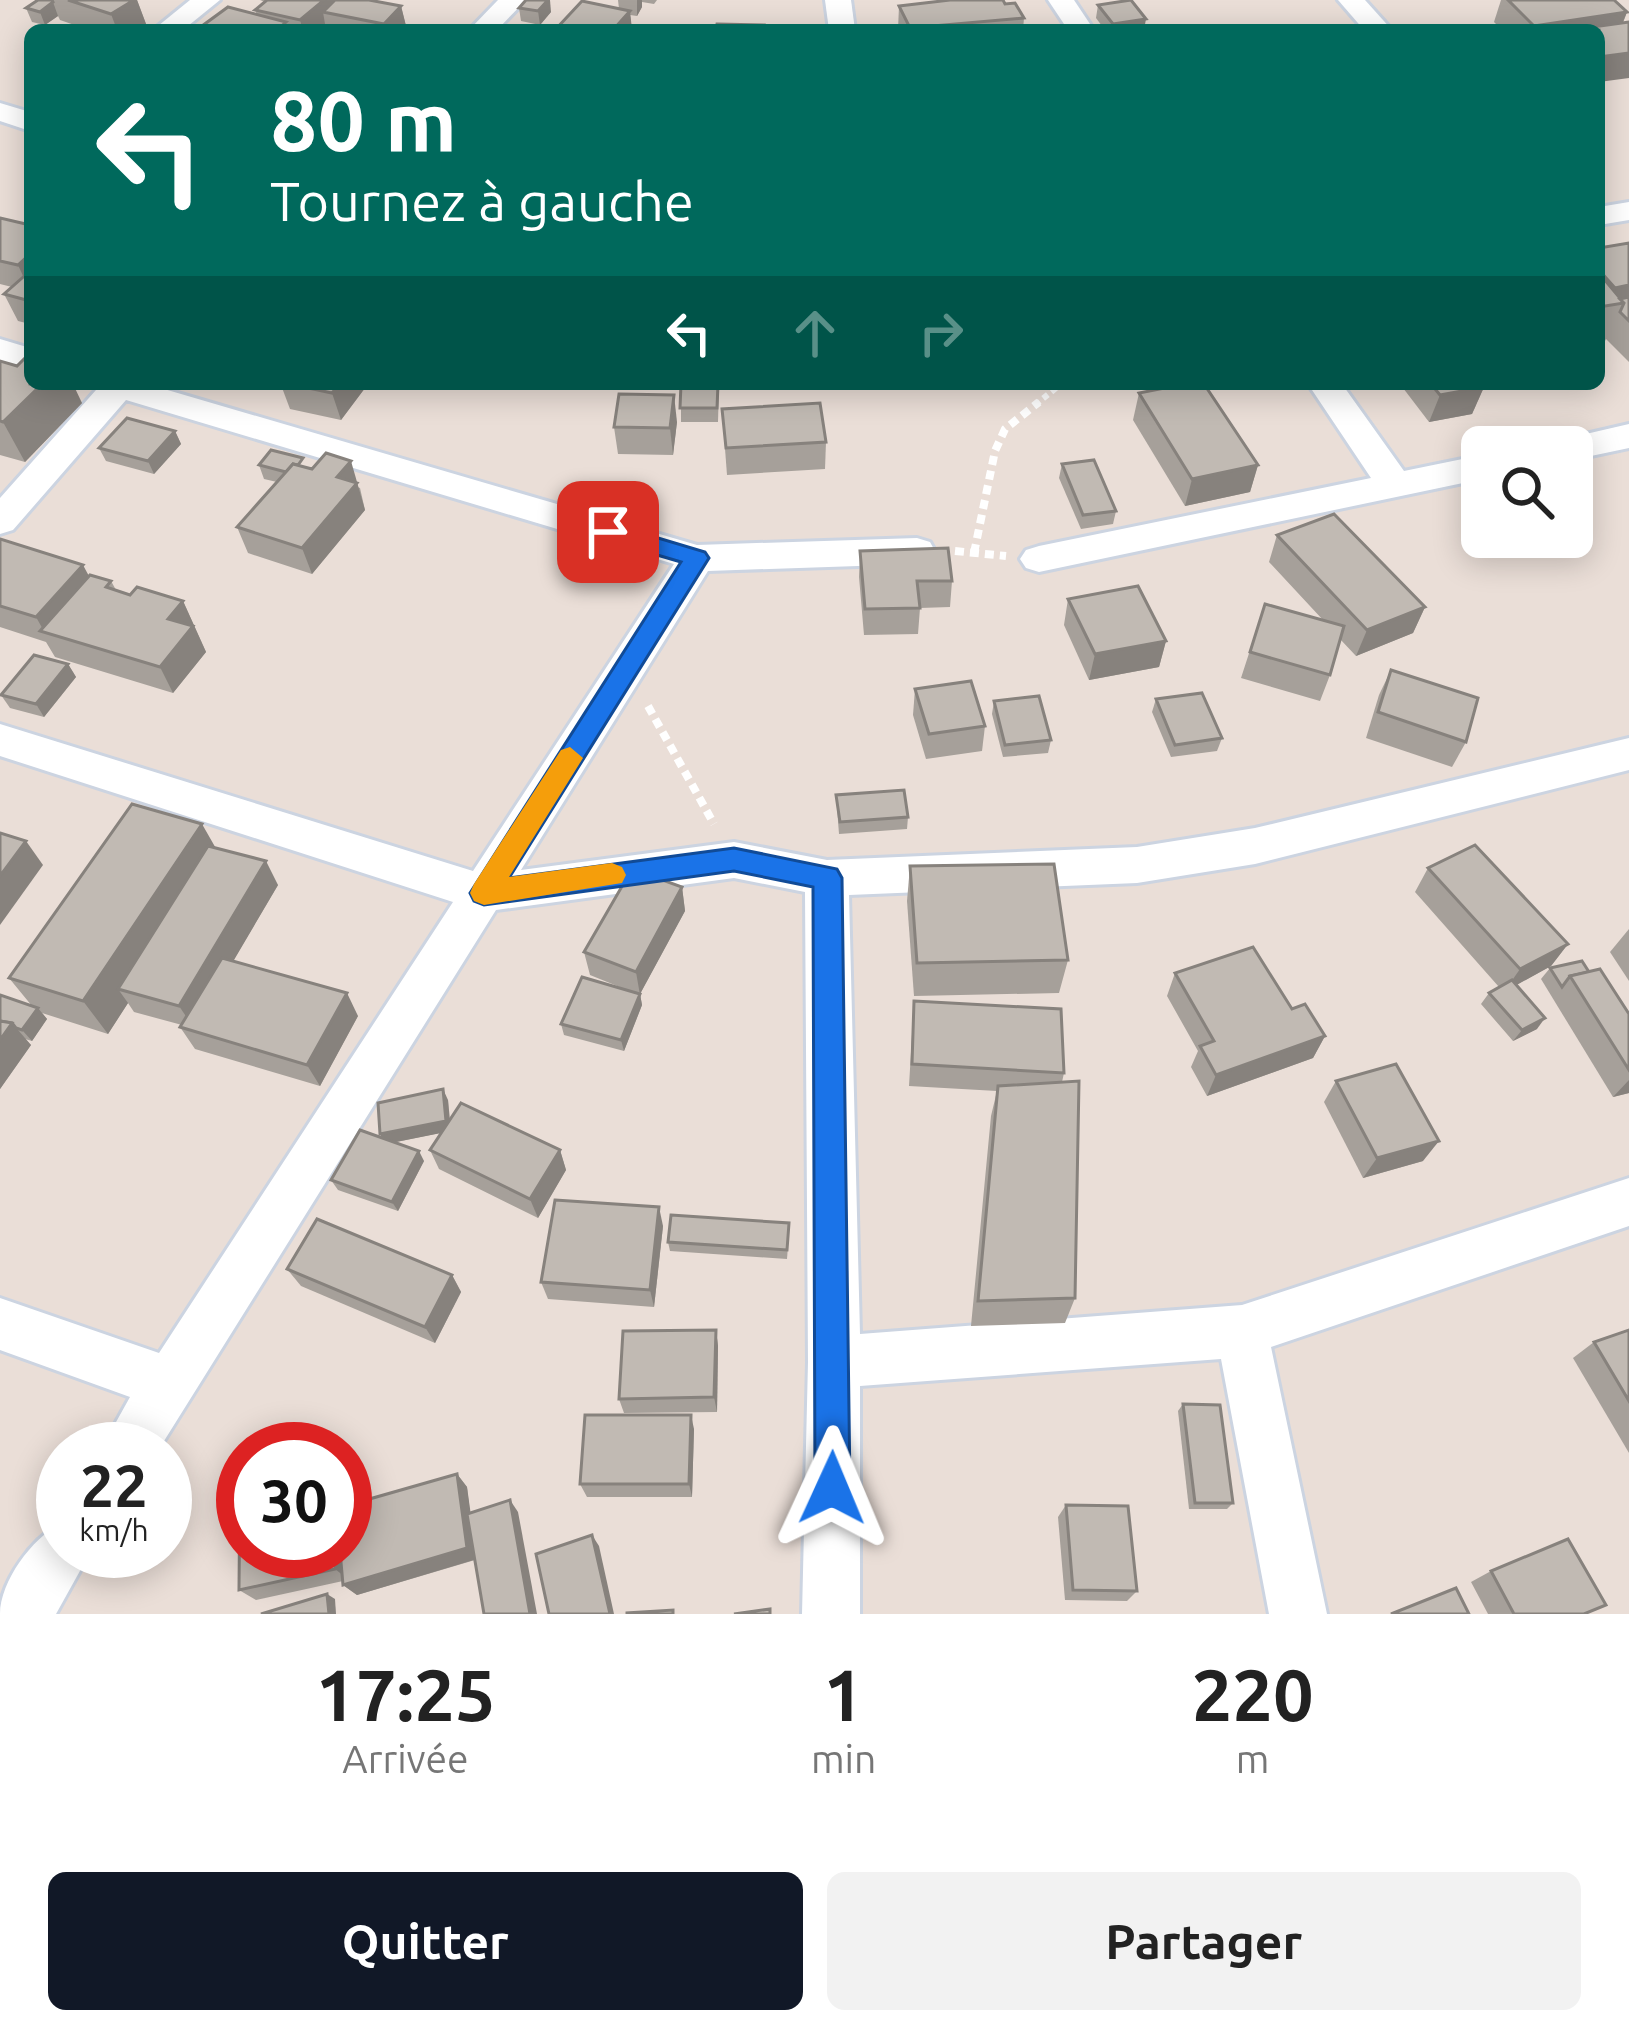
<!DOCTYPE html>
<html lang="fr">
<meta charset="utf-8">
<style>
:root{--surface:#fff;--page:#f2f2f2;--text:#222;--muted:#767676;--accent:#111827}
body{margin:0;font-family:Ubuntu,sans-serif;background:var(--page);color:var(--text);height:100vh;display:flex;flex-direction:column;font-size:45px;white-space:nowrap}
*{box-sizing:border-box;margin:0}
p{font-size:39px;color:var(--muted)}
.icon{flex:none;width:66px;height:66px;fill:none;stroke:currentColor;stroke-width:2;stroke-linecap:round;stroke-linejoin:round}
.map{position:relative;height:1614px;overflow:hidden}
.panel{display:flex;flex-direction:column;background:var(--surface);flex:1}
.panel>*{flex:none}
.banner{position:absolute;left:24px;top:24px;width:1581px;height:366px;border-radius:18px;box-shadow:0 6px 30px #0003;background:#00695c;color:#fff;overflow:hidden}
.buttons{position:absolute;left:1461px;top:426px;display:grid;gap:24px}
.buttons a{display:grid;place-items:center;width:132px;height:132px;border-radius:18px;background:var(--surface);box-shadow:0 6px 30px #0003;font-size:60px}
.speed{position:absolute;left:36px;top:1422px;display:flex;gap:24px;font-size:60px;font-weight:700;text-align:center}
.speed>*{display:grid;place-content:center;width:156px;height:156px;border-radius:50%;background:var(--surface);box-shadow:0 6px 30px #0003;line-height:1}
.speed small{font-size:30px;font-weight:400}
.speed .limit{border:18px solid #d22;background:#fff;color:#111}
.pin{position:absolute;display:grid;place-items:center;width:102px;height:102px;color:#fff;margin:-51px;border-radius:24px;box-shadow:0 6px 18px #0006}
.me{position:absolute;width:132px;margin:-66px;rotate:1deg;stroke-linejoin:round;filter:drop-shadow(0 0 9px #0008)}
.turn{display:flex;align-items:center;gap:42px;height:252px;padding:0 48px;font-size:54px}
.turn .icon{width:156px;height:156px;stroke-width:2.5}
.turn b{display:block;font-size:84px;line-height:102px}
.lanes{display:flex;align-items:center;height:114px;padding:0 48px;background:#0003;justify-content:center;gap:60px;direction:ltr}
.lanes .off{opacity:.35}
.eta{display:flex;justify-content:space-evenly;align-items:center;height:204px;text-align:center}
.eta b{font-size:72px;font-weight:700;line-height:84px}
.cta{display:flex;gap:24px;margin-top:auto;padding:24px 48px}
.cta a{flex:1;height:138px;border-radius:18px;background:var(--accent);color:#fff;font-size:48px;font-weight:700;line-height:138px;text-align:center}
.cta a+a{background:var(--page);color:var(--text)}
.map>svg:first-child{display:block}
.lines{fill:none;stroke-linecap:round;stroke-linejoin:round}
.minor-casing{stroke:#ccd4e1;stroke-width:6}
.path-far1{stroke:#fff;stroke-width:6;stroke-dasharray:6 4.5;stroke-linecap:butt}
.path{stroke:#fff;stroke-width:8;stroke-dasharray:9 6;stroke-linecap:butt}
.minor{fill:#fff;fill-rule:evenodd}
.wall{fill:#a6a09a}
.shaded-wall{fill:#87827d}
.building{fill:#c1bab3;stroke:#87827d;stroke-width:3}
.route{fill:#1a73e8;stroke:#114b97;stroke-width:3}
.slow{fill:#f59e0b}
</style>
<div class="map">
<svg width="1629" height="1614" viewBox="0 0 1629 1614">
<rect width="100%" height="100%" fill="#eaded7"/>
<g class="lines">
<g class="minor-casing">
<g id="minor">
<path d="M190,0H220L183,30H153Z"/>
<path d="M498,0H526L497,30H469Z"/>
<path d="M825,0H851L855,30H829Z"/>
<path d="M1048,0H1074L1094,30H1068Z"/>
<path d="M1338,0H1365L1392,30H1364Z"/>
<path d="M0,103L30,112V131L0,121Z"/>
<path d="M1629,202V220L1599,225V207Z"/>
<path d="M0,339L30,348V370L0,360Z"/>
<path d="M92,384H147L697,545L917,538L930,542L935,551L930,560L917,564L708,571L521,870L734,842L827,860L1137,847L1255,828L1629,738V770L1255,864L1137,883L849,895L860,1334L1242,1305L1629,1178V1226L1271,1347L1327,1614H1269L1221,1359L860,1386V1614H802L808,1362L805,892L734,878L496,910L159,1449H101L130,1397L0,1350V1298L159,1353L453,902L0,756V724L473,871L674,564L126,400L13,530L0,534V498L96,390Z"/>
<path d="M1308,384H1342L1404,471L1482,455V479L1039,572L1026,568L1020,559L1026,550L1039,546L1371,478Z"/>
<path d="M1629,424V448L1572,460V447H1555L1560,440Z"/>
<path d="M63,1523V1551H91L56,1614H0C0,1581 34,1535 63,1523Z"/>
</g>
</g>
<path class="path-far1" d="M1035,405L1061,384"/>
<g class="path">
<path d="M955,551L1006,556"/>
<path d="M974,553L995,451L1005,429L1039,402"/>
<path d="M648,706L714,824"/>
</g>
<use href="#minor" class="minor"/>
</g>
<g class="wall">
<path d="M38,0H137L146,24L137,30H89L60,20L58,16L45,25L32,22L26,8Z"/>
<path d="M260,0H369L401,6L407,30H203L202,26L257,15L255,10L265,2Z"/>
<path d="M618,0H657L654,4L642,2V7L637,16L630,15L632,30H555L619,9Z"/>
<path d="M1501,0H1614L1627,12L1623,23L1599,30H1502L1494,22Z"/>
<path d="M1005,4L1024,18L1023,30H898L899,6Z"/>
<path d="M1098,5L1144,30H1105L1096,18Z"/>
<path d="M519,8L551,12L540,25L521,21Z"/>
<path d="M0,218L30,225V324L18,321L4,294L12,287L0,284Z"/>
<path d="M1629,243V362L1606,339L1604,343H1601L1599,350V248Z"/>
<path d="M0,361L82,403L25,462L0,455Z"/>
<path d="M278,384H368L341,420L290,409L281,385Z"/>
<path d="M681,384H719L718,422H681Z"/>
<path d="M1400,384H1481L1484,387L1472,414L1429,422Z"/>
<path d="M1554,384H1582L1556,387Z"/>
<path d="M1139,393L1258,465L1250,492L1185,506L1133,420Z"/>
<path d="M722,409L826,442L825,469L727,475Z"/>
<path d="M677,422L673,455L618,454L614,427Z"/>
<path d="M175,431L181,444L154,474L106,461L99,448Z"/>
<path d="M1062,464L1116,511L1113,524L1081,529L1059,478Z"/>
<path d="M259,465L306,467L360,488L365,510L312,574L248,553L237,527L277,482L264,479Z"/>
<path d="M1277,535L1425,607L1413,633L1356,656L1340,639L1330,675L1320,701L1241,678L1265,604L1323,620L1269,562Z"/>
<path d="M0,539L89,576L111,581L116,590L130,595L183,601L206,652L173,693L55,657L46,642L0,627Z"/>
<path d="M860,551L952,581L950,607L920,608L918,634L864,635L859,577Z"/>
<path d="M1068,599L1166,641L1159,667L1089,680L1064,625Z"/>
<path d="M68,664L76,677L44,717L10,708L1,695Z"/>
<path d="M1391,670L1466,742L1452,767L1366,738L1379,695Z"/>
<path d="M915,689L985,726L982,751L926,759L913,715Z"/>
<path d="M1156,699L1222,738L1217,751L1171,757L1152,712Z"/>
<path d="M994,701L1051,740L1048,753L1003,757L992,714Z"/>
<path d="M836,795L908,817L907,829L839,834Z"/>
<path d="M215,848L278,885L233,961L358,1016L320,1086L195,1049L180,1027L182,1025L134,1012L128,1003L108,1034L42,1013L47,1019L32,1041L25,1039L31,1045L0,1089V995L32,1006L9,978Z"/>
<path d="M910,866L1068,960L1059,993L914,996L907,901Z"/>
<path d="M1428,868L1568,944L1551,966L1516,985L1537,1029L1513,1041L1481,1004L1489,993L1499,987L1415,892Z"/>
<path d="M682,887L685,911L640,994L642,1005L624,1051L564,1035L561,1024L632,992L590,975L584,952Z"/>
<path d="M1629,929V981L1610,952Z"/>
<path d="M1550,968L1589,972L1629,1014V1093L1613,1097L1541,979Z"/>
<path d="M1175,973L1292,1009L1325,1036L1313,1058L1207,1096L1191,1067L1198,1051L1167,996Z"/>
<path d="M914,1001L1064,1073L1062,1082L1075,1298L1065,1323L971,1326L991,1116L997,1091L909,1086Z"/>
<path d="M1336,1081L1423,1161L1363,1178L1324,1102Z"/>
<path d="M448,1100L449,1119L560,1150L566,1170L538,1218L439,1169L430,1150L440,1133L396,1142L424,1161L398,1211L338,1190L331,1180L382,1138L380,1134Z"/>
<path d="M663,1226L654,1307L548,1299L541,1282Z"/>
<path d="M789,1232L787,1259L670,1251L668,1242Z"/>
<path d="M287,1269L452,1275L461,1292L435,1343L301,1286Z"/>
<path d="M716,1330L718,1346L717,1412L624,1413L619,1399Z"/>
<path d="M1629,1330V1453L1573,1358L1594,1342Z"/>
<path d="M1183,1404L1233,1503L1227,1509H1189L1178,1411Z"/>
<path d="M694,1429L692,1497H587L580,1484Z"/>
<path d="M345,1469L347,1505L457,1474L467,1487L470,1513L518,1512L475,1560L357,1595L343,1585V1581L256,1600L239,1590L345,1551Z"/>
<path d="M1066,1505L1137,1591L1127,1601L1065,1600L1058,1517Z"/>
<path d="M1491,1571L1584,1614H1488L1471,1582Z"/>
</g>
<g class="shaded-wall">
<path d="M134,0H137L146,24L137,30H117L111,14Z"/>
<path d="M322,0H345L326,14L323,12L326,30H303L300,20Z"/>
<path d="M548,0H550L551,12L540,25L538,11Z"/>
<path d="M637,0H642V7L637,16Z"/>
<path d="M53,2L58,16L45,25L40,12Z"/>
<path d="M401,6L407,30H386L384,24Z"/>
<path d="M630,11L632,30H613Z"/>
<path d="M1627,12L1616,39L1599,30H1533L1534,26Z"/>
<path d="M1146,19L1144,30H1112L1113,24Z"/>
<path d="M1629,53V78L1599,82V57Z"/>
<path d="M30,254V291L18,265Z"/>
<path d="M1629,285V310L1624,303L1607,306L1615,288Z"/>
<path d="M42,384H73L82,403L25,462L3,422Z"/>
<path d="M340,384H368L341,420L332,393Z"/>
<path d="M1484,387L1472,414L1429,422L1440,395Z"/>
<path d="M674,395L677,422L673,455L670,428Z"/>
<path d="M175,431L181,444L154,474L148,461Z"/>
<path d="M351,461L365,510L312,574L302,548L337,477Z"/>
<path d="M1258,465L1250,492L1185,506L1192,479Z"/>
<path d="M83,565L97,591L45,633L36,617Z"/>
<path d="M183,601L206,652L173,693L160,667L168,619Z"/>
<path d="M1425,607L1413,633L1356,656L1367,630Z"/>
<path d="M1166,641L1159,667L1089,680L1095,654Z"/>
<path d="M68,664L76,677L44,717L36,704Z"/>
<path d="M202,824L222,859L118,989L128,1003L108,1034L83,1001Z"/>
<path d="M26,841L43,865L0,925V876Z"/>
<path d="M266,861L278,885L194,1028L179,1006Z"/>
<path d="M682,887L685,911L640,994L642,1005L624,1051L621,1040L640,995L636,972Z"/>
<path d="M1568,944L1551,966L1504,992L1520,969Z"/>
<path d="M347,993L358,1016L320,1086L307,1065Z"/>
<path d="M38,1008L47,1019L32,1041L22,1030Z"/>
<path d="M1545,1018L1537,1029L1513,1041L1522,1030Z"/>
<path d="M12,1023L31,1045L0,1089V1040Z"/>
<path d="M1325,1036L1313,1058L1207,1096L1216,1075Z"/>
<path d="M1629,1080V1093L1613,1097Z"/>
<path d="M443,1089L448,1100L451,1131L386,1144L380,1134Z"/>
<path d="M1439,1141L1423,1161L1363,1178L1377,1158Z"/>
<path d="M560,1150L566,1170L538,1218L530,1199Z"/>
<path d="M419,1151L424,1161L398,1211L392,1202Z"/>
<path d="M659,1207L663,1226L654,1307L650,1290Z"/>
<path d="M452,1275L461,1292L435,1343L425,1327Z"/>
<path d="M716,1330L718,1346L717,1412L714,1397Z"/>
<path d="M691,1415L694,1429L692,1497L689,1484Z"/>
<path d="M345,1469L346,1470L349,1580L335,1569V1551H345Z"/>
<path d="M457,1474L467,1487L477,1559L357,1595L343,1585Z"/>
<path d="M510,1500L518,1512L537,1614H530Z"/>
<path d="M592,1535L599,1546L614,1614H610Z"/>
<path d="M327,1594L335,1599L336,1614H329Z"/>
</g>
<g class="building">
<path d="M38,0H52L53,2L40,12L26,8Z"/>
<path d="M68,0H134L111,14Z"/>
<path d="M267,0H324L300,20L255,10Z"/>
<path d="M335,0H369L401,6L384,24L323,12Z"/>
<path d="M526,0H548L538,11L519,8Z"/>
<path d="M950,0H1003L1005,4L1015,3L1024,18L910,28L899,6Z"/>
<path d="M1131,0L1146,19L1113,24L1098,5Z"/>
<path d="M1508,0H1614L1627,12L1534,26Z"/>
<path d="M582,1L630,11L613,30H555Z"/>
<path d="M228,7L286,22L277,30H216L202,26Z"/>
<path d="M1629,22V53L1599,57V30H1571Z"/>
<path d="M717,24L764,25L763,30H716Z"/>
<path d="M0,218L30,225V254L18,265L0,261Z"/>
<path d="M1629,243V285L1615,288L1599,270V248Z"/>
<path d="M30,271V301L4,294Z"/>
<path d="M1599,273L1624,303L1599,307Z"/>
<path d="M1629,297V321L1620,312L1624,303L1620,299Z"/>
<path d="M29,354L30,384H42L3,422L0,421V361L17,366Z"/>
<path d="M290,384H340L332,393Z"/>
<path d="M681,384H718L717,408H680Z"/>
<path d="M1185,384H1204L1258,465L1192,479L1139,393Z"/>
<path d="M1431,384H1481L1484,387L1440,395Z"/>
<path d="M619,394L674,395L670,428L614,427Z"/>
<path d="M820,403L826,442L726,448L722,409Z"/>
<path d="M127,418L175,431L148,461L99,448Z"/>
<path d="M271,450L303,458L298,465L293,464L286,472L259,465Z"/>
<path d="M326,453L351,461L337,477L357,483L302,548L237,527L293,464L312,469Z"/>
<path d="M1094,460L1116,511L1083,515L1062,464Z"/>
<path d="M1334,514L1425,607L1367,630L1277,535Z"/>
<path d="M0,539L83,565L36,617L0,606Z"/>
<path d="M948,548L952,581H917L920,608L865,609L860,551Z"/>
<path d="M90,575L111,581L106,587L130,595L137,587L183,601L168,619L193,626L160,667L40,631Z"/>
<path d="M1138,586L1166,641L1095,654L1068,599Z"/>
<path d="M1265,604L1344,626L1330,675L1250,652Z"/>
<path d="M34,655L68,664L36,704L1,695Z"/>
<path d="M1391,670L1478,698L1466,742L1378,712Z"/>
<path d="M971,681L985,726L929,734L915,689Z"/>
<path d="M1202,693L1222,738L1175,745L1156,699Z"/>
<path d="M1039,696L1051,740L1005,745L994,701Z"/>
<path d="M904,790L908,817L840,822L836,795Z"/>
<path d="M132,804L202,824L83,1001L9,978Z"/>
<path d="M0,833L26,841L0,876Z"/>
<path d="M1475,845L1568,944L1520,969L1428,868Z"/>
<path d="M208,846L266,861L179,1006L118,989Z"/>
<path d="M1054,864L1068,960L917,963L910,866Z"/>
<path d="M632,869L682,887L636,972L584,952Z"/>
<path d="M1253,947L1292,1009L1305,1004L1325,1036L1216,1075L1200,1046L1214,1041L1175,973Z"/>
<path d="M222,958L347,993L307,1065L180,1027Z"/>
<path d="M1582,961L1589,972L1570,976L1562,987L1550,968Z"/>
<path d="M1600,969L1629,1014V1070L1570,976Z"/>
<path d="M582,977L640,994L621,1040L561,1024Z"/>
<path d="M1512,980L1545,1018L1522,1030L1489,993Z"/>
<path d="M0,995L38,1008L22,1030L16,1028L12,1023L0,1021Z"/>
<path d="M914,1001L1061,1009L1064,1073L912,1064Z"/>
<path d="M0,1021L12,1023L0,1040Z"/>
<path d="M1396,1064L1439,1141L1377,1158L1336,1081Z"/>
<path d="M1079,1081L1075,1298L978,1301L998,1086Z"/>
<path d="M443,1089L446,1121L380,1134L378,1103Z"/>
<path d="M461,1103L560,1150L530,1199L430,1150Z"/>
<path d="M360,1130L419,1151L392,1202L331,1180Z"/>
<path d="M555,1200L659,1207L650,1290L541,1282Z"/>
<path d="M671,1215L789,1223L787,1250L668,1242Z"/>
<path d="M317,1219L452,1275L425,1327L287,1269Z"/>
<path d="M716,1330L714,1397L619,1399L623,1331Z"/>
<path d="M1629,1330V1401L1594,1342Z"/>
<path d="M1183,1404L1220,1405L1233,1503H1195Z"/>
<path d="M585,1415H691L689,1484H580Z"/>
<path d="M457,1474L467,1548L343,1585L340,1551H345V1506Z"/>
<path d="M243,1475V1551H335V1569L239,1590L240,1476Z"/>
<path d="M510,1500L530,1614H484L467,1514Z"/>
<path d="M1066,1505L1128,1506L1137,1591L1073,1590Z"/>
<path d="M592,1535L610,1614H549L536,1554Z"/>
<path d="M1568,1539L1606,1605L1584,1614H1514L1491,1571Z"/>
<path d="M1456,1588L1469,1614H1391Z"/>
<path d="M327,1594L329,1614H261Z"/>
<path d="M770,1609V1614H734Z"/>
<path d="M673,1610V1614H627V1613Z"/>
</g>
<path class="route" d="M608,523L705,552L709,558L509,878L734,848L837,869L842,878L850,1488L845,1501L832,1506L820,1501L815,1488L813,887L734,871L484,905L474,901L470,893L681,562L599,538L596,532Z"/>
<path class="slow" d="M570,747L583,758L509,877L612,863L622,867L626,875L622,883L484,905L474,901L470,893L474,884L561,750Z"/>
</svg>
<div class="buttons">
<a><svg class="icon" aria-label="search" viewBox="0 0 24 24"><circle cx="10" cy="10" r="6"/><path d="M15 15l6 6"/></svg></a>
</div>
<div class="speed"><div>22<small>km/h</small></div><div class="limit">30</div></div>
<div class="pin" style="left:608px;top:532px;background:#d93025"><svg class="icon" aria-label="arrive" viewBox="0 0 24 24"><path d="M6 21V4h12l-3 4 3 4H6"/></svg></div>
<svg class="me" style="left:832px;top:1488px" viewBox="-20 -20 40 40"><path d="M0-17L14 15 0 8-14 15z" fill="#1a73e8" stroke="#fff" stroke-width="4"/></svg>
<div class="banner">
<div class="turn"><svg class="icon" aria-label="left" viewBox="0 0 24 24"><path d="M17 20v-9H6M10 6l-5 5 5 5"/></svg><div><b>80 m</b>Tournez à gauche</div></div>
<div class="lanes"><svg class="icon" aria-label="left" viewBox="0 0 24 24"><path d="M17 20v-9H6M10 6l-5 5 5 5"/></svg><svg class="icon off" aria-label="ahead" viewBox="0 0 24 24"><path d="M12 20V5M6 11l6-6 6 6"/></svg><svg class="icon off" aria-label="right" viewBox="0 0 24 24"><path d="M7 20v-9h11M14 6l5 5-5 5"/></svg></div>
</div>
</div>
<section class="panel">
<div class="eta">
<div><b>17:25</b><p>Arrivée</p></div>
<div><b>1</b><p>min</p></div>
<div><b>220</b><p>m</p></div>
</div>
<div class="cta"><a>Quitter</a><a>Partager</a></div>
</section>
